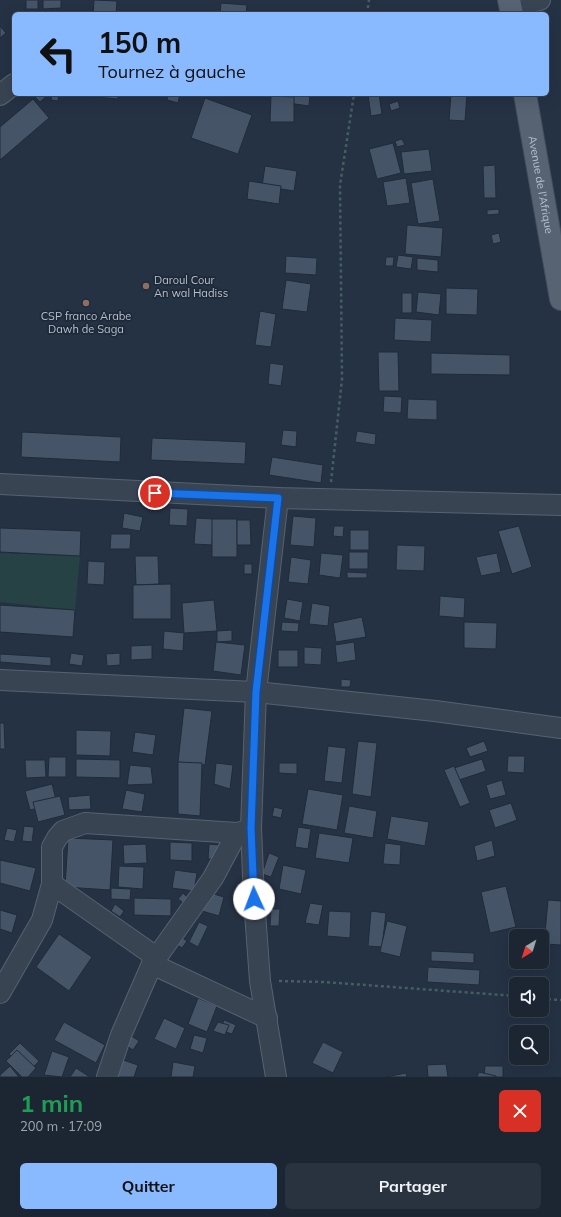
<!DOCTYPE html>
<html lang="fr">
<meta charset="utf-8">
<style>
:root{--surface:#1c2633;--page:#29323f;--text:#f1f3f6;--muted:#a0a5ac;--line:#3a434e;--accent:#89b9ff}
body{margin:0;font-family:Mulish,sans-serif;background:var(--page);color:var(--text);height:100vh;display:flex;flex-direction:column;font-size:15px;white-space:nowrap}
*{box-sizing:border-box;margin:0}
p{font-size:13px;color:var(--muted)}
.icon{flex:none;width:22px;height:22px;fill:none;stroke:currentColor;stroke-width:2;stroke-linecap:round;stroke-linejoin:round}
.map{position:relative;height:1077px;overflow:hidden}
.panel{display:flex;flex-direction:column;background:var(--surface);flex:1}
.panel>*{flex:none}
.top-card{position:absolute;left:12px;top:12px;width:537px;height:84px;border-radius:6px;box-shadow:0 4px 16px #0002,0 0 0 1px var(--line);background:#89b9ff;color:#111;overflow:hidden}
.needle{width:26px;rotate:218deg}
.controls{position:absolute;left:509px;top:929px;display:grid;gap:8px}
.controls a{display:grid;place-items:center;width:40px;height:40px;border-radius:6px;background:var(--surface);box-shadow:0 4px 16px #0002,0 0 0 1px var(--line);font-size:20px}
.pin{position:absolute;display:grid;place-items:center;width:34px;height:34px;color:#fff;margin:-17px;border:2px solid #fff;border-radius:50%;box-shadow:0 1px 4px #0007}
.me{position:absolute;width:44px;margin:-22px;rotate:358deg;stroke-linejoin:round;filter:drop-shadow(0 0 3px #0008)}
.turn{display:flex;align-items:center;gap:14px;height:84px;padding:0 20px;font-size:18px}
.turn .icon{width:52px;height:52px;stroke-width:2.5}
.turn b{display:block;font-size:28px;line-height:34px}
.round{display:grid;place-items:center;flex:none;width:42px;height:42px;border-radius:6px;background:var(--page)}
.headline{display:flex;align-items:center;justify-content:space-between;height:68px;padding:0 20px}
h1{font-size:24px;font-weight:700;line-height:30px;color:#1e9e55}
.cta{display:flex;gap:8px;margin-top:auto;padding:8px 20px}
.cta a{flex:1;height:46px;border-radius:6px;background:var(--accent);color:#111;font-size:16px;font-weight:700;line-height:46px;text-align:center}
.cta a+a{background:var(--page);color:var(--text)}
.map>svg:first-child{display:block}
.green{fill:#274245}
.building{fill:#465468;stroke:#202b3a}
.lines{fill:none;stroke-linecap:round;stroke-linejoin:round}
.minor-casing{stroke:#576270;stroke-width:22}
.major-casing{stroke:#434d5c;stroke-width:24}
.path{stroke:#455e61;stroke-width:2.5;stroke-dasharray:3 3;stroke-linecap:butt}
.minor{stroke:#394453;stroke-width:20}
.major{stroke:#576373;stroke-width:22}
.route-casing{stroke:#114b97;stroke-width:10}
.route{stroke:#1a73e8;stroke-width:7}
.education-dot{fill:#8d6e63;stroke:#1e2938;stroke-width:1.5}
.labels{text-anchor:middle;stroke-width:3.5;stroke-linejoin:round;paint-order:stroke}
.street-label{font-size:11px;fill:#b6bfcd;stroke:#1e2938}
.poi-label{font-size:11px;fill:#b6bfcd;stroke:#1e2938;text-anchor:start}
</style>
<div class="map">
<svg width="561" height="1077" viewBox="0 0 561 1077">
<rect width="100%" height="100%" fill="#253244"/>
<path class="green" d="M0,553L80,556L75,610L0,602Z"/>
<g class="building">
<rect x="26" y="0" width="12" height="9"/>
<path d="M43,0H61V8L43,9Z"/>
<path d="M94,0L117,1L116,14H93Z"/>
<path d="M221,3L247,5L246,14H220Z"/>
<path d="M0,26L6,33L0,38Z"/>
<path d="M32,94H49L40,102Z"/>
<path d="M52,94H59L58,101L51,100Z"/>
<path d="M63,94H118V99Z"/>
<path d="M168,94H180L178,103L167,100Z"/>
<path d="M289,94H310L309,106L288,103Z"/>
<path d="M379,94L382,114L371,116L368,95Z"/>
<path d="M451,94H467L465,121L449,120Z"/>
<path d="M271,96L294,97V122H270Z"/>
<path d="M205,98L252,115L238,154L191,138Z"/>
<path d="M33,99L49,118L0,160V127Z"/>
<path d="M398,101L400,108L391,111L389,104Z"/>
<path d="M402,139L405,145L397,147L395,141Z"/>
<path d="M393,143L401,173L377,179L369,149Z"/>
<path d="M429,149L432,171L404,174L401,152Z"/>
<path d="M495,165L496,198H484L483,166Z"/>
<path d="M265,166L297,171L294,191L262,186Z"/>
<path d="M406,178L410,203L387,206L383,182Z"/>
<path d="M433,179L440,221L418,224L411,183Z"/>
<path d="M249,181L281,186L279,204L247,199Z"/>
<path d="M499,209V214L487,215V210Z"/>
<path d="M407,225L443,228L441,257L405,254Z"/>
<path d="M499,233L501,242L493,244L491,235Z"/>
<path d="M398,255L413,257L411,269L396,267Z"/>
<path d="M286,256L317,258L316,275L285,273Z"/>
<path d="M386,257H394L393,266H385Z"/>
<path d="M417,258L438,260V272L417,270Z"/>
<path d="M286,280L311,284L307,312L282,309Z"/>
<path d="M446,288L478,289L477,315L446,314Z"/>
<path d="M418,292L441,294L439,315L416,312Z"/>
<rect x="402" y="293" width="10" height="20"/>
<path d="M260,311L276,314L271,347L255,345Z"/>
<path d="M395,318L432,320L431,342L394,340Z"/>
<path d="M378,352H398L399,391H379Z"/>
<path d="M431,353L510,355V375L431,374Z"/>
<path d="M270,363L284,365L281,386L268,384Z"/>
<path d="M384,396L402,397L401,413L383,412Z"/>
<path d="M408,399L437,400V420L407,419Z"/>
<path d="M283,430L297,431L296,447L281,445Z"/>
<path d="M357,431L376,434L375,445L355,442Z"/>
<path d="M22,432L121,437L120,462L21,457Z"/>
<path d="M152,438L246,442L245,464L151,460Z"/>
<path d="M272,457L323,465L321,483L269,475Z"/>
<path d="M170,508L188,509L187,526L169,525Z"/>
<path d="M124,513L143,517L140,531L122,528Z"/>
<path d="M293,516L316,518L314,547L290,545Z"/>
<path d="M196,518L213,519L212,545L194,544Z"/>
<rect x="212" y="519" width="25" height="38"/>
<path d="M237,520H250L251,545H237Z"/>
<path d="M334,526H344L343,537L333,536Z"/>
<path d="M519,526L532,567L512,574L498,531Z"/>
<path d="M0,528L81,531L80,556L0,552Z"/>
<rect x="350" y="530" width="19" height="20"/>
<path d="M111,534H131L130,549H110Z"/>
<path d="M397,545L425,546L424,571L396,570Z"/>
<rect x="349" y="552" width="19" height="17"/>
<path d="M321,553L343,555L340,578L319,575Z"/>
<path d="M497,553L501,572L481,576L476,557Z"/>
<path d="M135,556H158L159,584L136,585Z"/>
<path d="M291,557L311,560L308,584L288,582Z"/>
<path d="M88,561L105,562L104,585L87,584Z"/>
<rect x="244" y="564" width="8" height="10"/>
<path d="M347,572L367,573V578H347Z"/>
<path d="M171,584V619H133V585Z"/>
<path d="M440,596L465,598L464,618L439,616Z"/>
<path d="M287,599L303,602L300,621L284,618Z"/>
<path d="M214,600L217,631L184,633L182,603Z"/>
<path d="M312,603L330,606L328,626L309,624Z"/>
<path d="M0,605L75,610L73,637L0,632Z"/>
<path d="M362,617L366,637L336,642L333,623Z"/>
<path d="M282,622L299,623L298,632L281,631Z"/>
<path d="M464,622L497,623L496,649L464,648Z"/>
<path d="M232,630V641L217,642V631Z"/>
<path d="M164,631L184,633L183,651L163,649Z"/>
<path d="M216,642L245,645L241,675L213,671Z"/>
<path d="M354,642L356,660L337,663L335,645Z"/>
<path d="M152,645V659L131,660V646Z"/>
<path d="M304,647L322,648L321,665L304,664Z"/>
<rect x="278" y="650" width="20" height="17"/>
<path d="M71,653L84,655L82,666L69,664Z"/>
<path d="M120,653V665L107,666L106,654Z"/>
<path d="M0,654L51,657V666L0,662Z"/>
<path d="M341,679L351,680L350,687H341Z"/>
<path d="M184,708L212,711L205,765L178,762Z"/>
<path d="M0,723H4L5,749H0Z"/>
<path d="M76,730L111,731L110,756L76,755Z"/>
<path d="M135,732L156,735L153,755L132,752Z"/>
<path d="M358,741L377,743L371,797L352,794Z"/>
<path d="M484,741L488,751L470,757L466,748Z"/>
<path d="M328,746L346,748L342,783L324,781Z"/>
<path d="M508,756H525L524,773L507,772Z"/>
<path d="M49,757H66V777H48Z"/>
<path d="M76,759L120,760V778L76,777Z"/>
<path d="M482,759L486,771L459,780L454,768Z"/>
<path d="M25,760H45L46,777L26,778Z"/>
<path d="M178,762L202,763L200,816L178,814Z"/>
<path d="M216,763L233,765L230,789L214,784Z"/>
<path d="M279,763H297V774L279,773Z"/>
<path d="M130,765L151,767L153,784L127,785Z"/>
<path d="M454,766L470,803L460,807L444,770Z"/>
<path d="M502,780L506,795L490,799L486,785Z"/>
<path d="M52,784L57,803L30,810L25,791Z"/>
<path d="M308,789L343,795L337,830L302,824Z"/>
<path d="M126,790L145,794L142,812L122,809Z"/>
<path d="M90,795L91,809L69,810L68,797Z"/>
<path d="M60,796L65,815L38,822L33,802Z"/>
<path d="M511,803L517,820L495,828L489,810Z"/>
<path d="M349,806L377,811L373,838L344,833Z"/>
<path d="M274,807L283,809L281,818L272,816Z"/>
<path d="M391,816L429,822L425,846L387,839Z"/>
<path d="M24,826L34,827L32,842L22,841Z"/>
<path d="M298,827L311,829L308,849L295,847Z"/>
<path d="M7,828L17,830L14,842L4,840Z"/>
<path d="M319,833L353,838L349,863L315,858Z"/>
<path d="M68,838L113,840L110,890L65,887Z"/>
<path d="M492,840L495,856L477,861L474,846Z"/>
<path d="M170,842L192,843V861L170,860Z"/>
<path d="M385,843L401,845L400,865L383,864Z"/>
<path d="M146,844L147,863L124,864L123,845Z"/>
<path d="M209,844L219,845L218,859H208Z"/>
<path d="M269,853L279,857L271,877L262,874Z"/>
<path d="M0,860L36,868L30,891L0,883Z"/>
<path d="M283,865L306,870L301,894L279,889Z"/>
<path d="M119,866L144,867L143,889L118,887Z"/>
<path d="M175,870L197,873L194,891L172,888Z"/>
<path d="M506,886L516,927L490,933L481,892Z"/>
<path d="M111,888L131,889L130,900L111,899Z"/>
<path d="M207,892L224,897L219,916L202,911Z"/>
<path d="M183,893L190,900L186,905L178,899Z"/>
<path d="M134,898L171,899V916L134,915Z"/>
<path d="M548,900L561,901V945L544,944Z"/>
<path d="M310,903L323,905L319,925L305,923Z"/>
<path d="M115,904L124,911L120,917L111,911Z"/>
<path d="M271,909H280L279,926H270Z"/>
<path d="M0,910L17,915L12,933L0,929Z"/>
<path d="M329,911L351,912L350,938L327,936Z"/>
<path d="M371,911L386,913L382,947L368,946Z"/>
<path d="M387,921L407,926L400,957L380,952Z"/>
<path d="M199,922L208,926L198,947L189,942Z"/>
<path d="M59,934L92,957L69,991L36,967Z"/>
<path d="M181,937L187,941L182,948L176,944Z"/>
<path d="M431,951L474,953V963L431,961Z"/>
<path d="M428,967L480,970L479,985L427,982Z"/>
<path d="M198,998L217,1006L207,1032L188,1024Z"/>
<path d="M164,1018L185,1028L176,1049L154,1039Z"/>
<path d="M224,1020L236,1025L232,1034L220,1030Z"/>
<path d="M64,1022L105,1045L96,1063L54,1040Z"/>
<path d="M218,1022L229,1025L225,1035L213,1031Z"/>
<path d="M127,1033L139,1041L133,1050L121,1042Z"/>
<path d="M194,1035L207,1038L203,1053L190,1049Z"/>
<path d="M323,1042L343,1052L333,1073L312,1063Z"/>
<path d="M20,1043L39,1061L28,1073L9,1054Z"/>
<path d="M17,1050L36,1068L28,1077H22L6,1061Z"/>
<path d="M52,1051L69,1057L62,1077L44,1075Z"/>
<path d="M120,1059L138,1065L134,1077H114Z"/>
<path d="M173,1062L195,1066L193,1077H171Z"/>
<path d="M446,1064L448,1077H428L427,1065Z"/>
<path d="M10,1066L19,1077H0V1075Z"/>
<path d="M485,1066H503V1077H484Z"/>
<path d="M76,1068L90,1077H70Z"/>
<path d="M479,1072L496,1076V1077H477Z"/>
<path d="M406,1073L407,1077H386Z"/>
</g>
<g class="lines">
<g class="minor-casing">
<g id="minor">
<path d="M510,6L540,0"/>
<path d="M0,95L14,84"/>
<path d="M0,484L278,498L561,505"/>
<path d="M0,680L256,692L435,711L561,728"/>
<path d="M52,884L156,957"/>
<path d="M152,964L267,1018"/>
<path d="M0,993L42,920L52,884V847L57,838L63,831L85,823L237,833"/>
<path d="M107,1077L121,1035L152,964L213,878L237,833L248,830"/>
<path d="M276,1077L260,981L254,899L251,828L256,692L278,498"/>
</g>
</g>
<g class="major-casing">
<g id="major">
<path d="M509,0L512,14"/>
<path id="s1" d="M525,94L561,299"/>
</g>
</g>
<g class="path">
<path d="M367,14L369,0"/>
<path d="M331,482L342,379L340,185L354,94"/>
<path d="M279,981L324,982L516,996"/>
<path d="M542,999L561,1000"/>
</g>
<use href="#minor" class="minor"/>
<use href="#major" class="major"/>
</g>
<g class="lines">
<g class="route-casing">
<path id="route" d="M155,493L278,498L256,692L251,828L254,899"/>
</g>
<use href="#route" class="route"/>
</g>
<g class="education-dot">
<circle cx="146" cy="286" r="4"/>
<circle cx="86" cy="303" r="4"/>
</g>
<g class="labels">
<g class="street-label">
<text dy="4" stroke="none"><textPath href="#s1" startOffset="92">Avenue de l'Afrique</textPath></text>
</g>
<g class="poi-label">
<text x="154" y="284">Daroul Cour<tspan x="154" dy="13">An wal Hadiss</tspan></text>
<text x="86" y="320" text-anchor="middle">CSP franco Arabe<tspan x="86" dy="13">Dawh de Saga</tspan></text>
</g>
</g>
</svg>
<div class="controls">
<a><svg class="needle" viewBox="-14 -14 28 28"><path d="M0-13l5 13h-10z" fill="#e53935"/><path d="M0 13l5-13h-10z" fill="#a0a5ac"/></svg></a>
<a><svg class="icon" aria-label="sound" viewBox="0 0 24 24"><path d="M4 9h4l5-4v14l-5-4H4zM17 9q2 3 0 6"/></svg></a>
<a><svg class="icon" aria-label="search" viewBox="0 0 24 24"><circle cx="10" cy="10" r="6"/><path d="M15 15l6 6"/></svg></a>
</div>
<div class="pin" style="left:155px;top:493px;background:#d93025"><svg class="icon" aria-label="arrive" viewBox="0 0 24 24"><path d="M6 21V4h12l-3 4 3 4H6"/></svg></div>
<svg class="me" style="left:254px;top:899px" viewBox="-20 -20 40 40"><circle r="19" fill="#fff"/><path d="M0-13L10 11 0 6-10 11z" fill="#1a73e8"/></svg>
<div class="top-card">
<div class="turn"><svg class="icon" aria-label="left" viewBox="0 0 24 24"><path d="M17 20v-9H6M10 6l-5 5 5 5"/></svg><div><b>150 m</b>Tournez à gauche</div></div>
</div>
</div>
<section class="panel">
<div class="headline"><div><h1>1 min</h1><p>200 m · 17:09</p></div><a class="round" style="background:#d93025;color:#fff"><svg class="icon" aria-label="close" viewBox="0 0 24 24"><path d="M6 6l12 12M18 6L6 18"/></svg></a></div>
<div class="cta"><a>Quitter</a><a>Partager</a></div>
</section>
